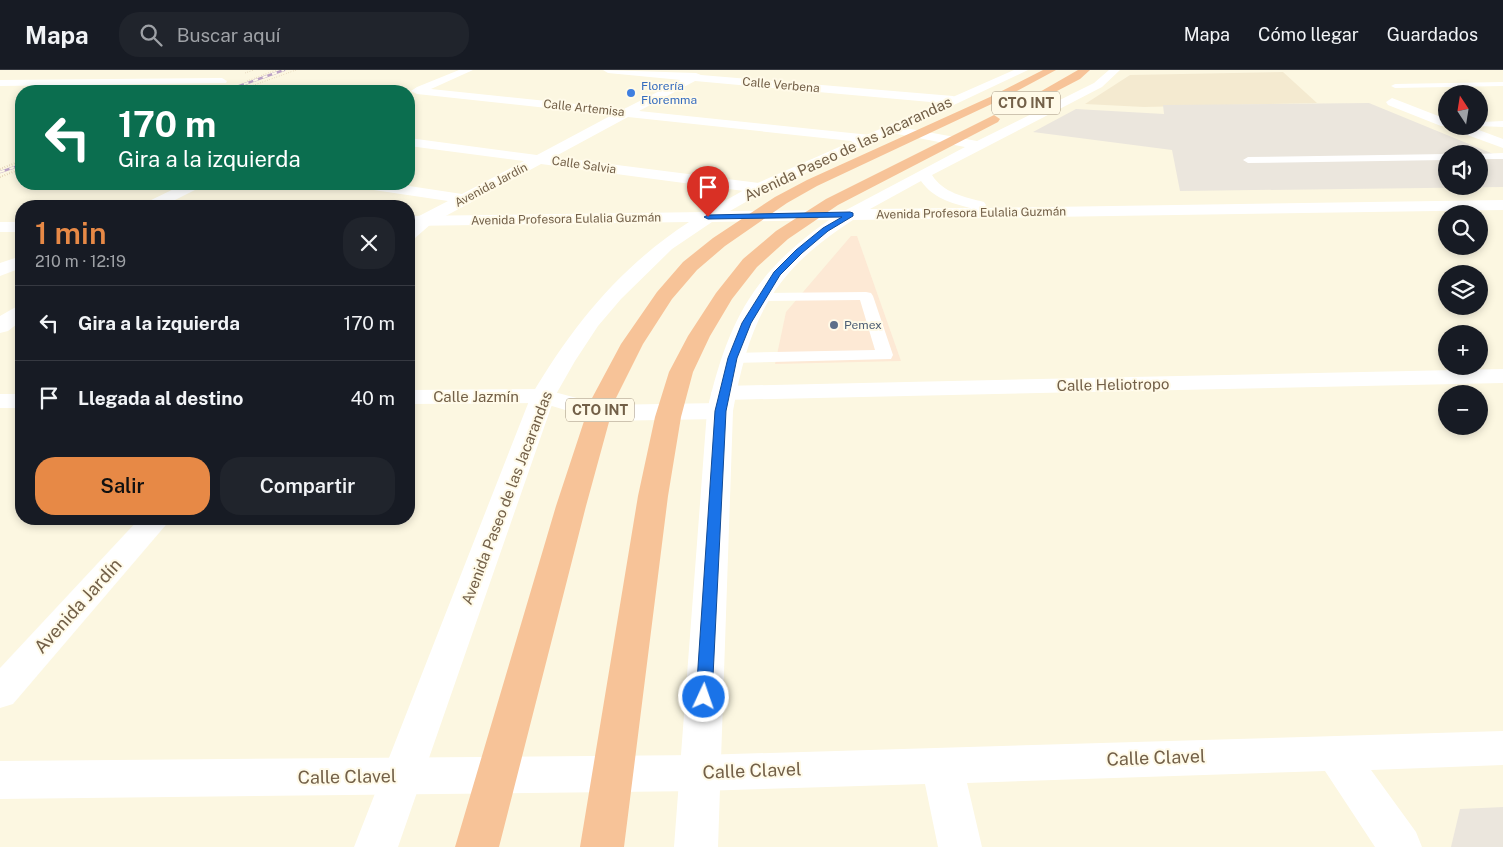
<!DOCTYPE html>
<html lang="es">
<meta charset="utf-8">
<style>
:root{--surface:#171b24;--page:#20242c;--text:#f1f3f6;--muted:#9ea1a6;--line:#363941;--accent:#e78946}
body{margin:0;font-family:"Public Sans",sans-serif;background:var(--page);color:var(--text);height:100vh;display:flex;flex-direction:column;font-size:19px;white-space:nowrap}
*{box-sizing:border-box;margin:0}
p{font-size:16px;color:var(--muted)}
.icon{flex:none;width:28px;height:28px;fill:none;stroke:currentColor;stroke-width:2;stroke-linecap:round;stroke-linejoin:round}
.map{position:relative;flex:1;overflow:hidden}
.sheet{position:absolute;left:15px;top:130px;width:400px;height:325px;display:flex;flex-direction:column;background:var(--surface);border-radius:20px;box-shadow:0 2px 8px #0003}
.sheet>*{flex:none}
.top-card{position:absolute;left:15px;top:15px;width:400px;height:105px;border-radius:20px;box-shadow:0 2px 8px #0003;background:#0b6e4f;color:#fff;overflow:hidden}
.needle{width:32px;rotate:348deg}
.buttons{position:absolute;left:1438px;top:15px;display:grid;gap:10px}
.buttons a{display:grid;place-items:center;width:50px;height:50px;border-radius:50%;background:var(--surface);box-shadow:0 2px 8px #0003;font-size:25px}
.pin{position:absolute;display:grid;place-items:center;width:42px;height:42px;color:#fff;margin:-51px -21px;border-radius:50% 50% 50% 0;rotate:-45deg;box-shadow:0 0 5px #0007}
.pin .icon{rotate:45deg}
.me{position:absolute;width:55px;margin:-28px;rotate:3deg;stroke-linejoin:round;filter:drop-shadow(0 0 4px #0008)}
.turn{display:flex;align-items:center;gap:18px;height:105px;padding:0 20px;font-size:22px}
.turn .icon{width:65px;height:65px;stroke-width:2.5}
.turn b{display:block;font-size:35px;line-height:42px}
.round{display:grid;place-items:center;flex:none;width:52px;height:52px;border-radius:20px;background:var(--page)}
.head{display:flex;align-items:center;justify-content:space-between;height:85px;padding:0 20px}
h1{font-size:30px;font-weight:600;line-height:38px;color:var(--accent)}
.cta{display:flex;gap:10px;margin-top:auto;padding:10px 20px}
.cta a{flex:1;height:58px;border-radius:20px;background:var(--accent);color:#111;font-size:20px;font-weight:600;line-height:58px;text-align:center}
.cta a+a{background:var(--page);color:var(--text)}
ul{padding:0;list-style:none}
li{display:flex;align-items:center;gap:15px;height:75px;padding:0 20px;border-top:1px solid var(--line)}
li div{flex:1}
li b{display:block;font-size:19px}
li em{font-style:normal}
header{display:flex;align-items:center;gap:30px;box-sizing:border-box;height:70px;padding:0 25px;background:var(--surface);border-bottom:1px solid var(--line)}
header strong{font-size:24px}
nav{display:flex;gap:28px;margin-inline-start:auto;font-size:18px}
.search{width:350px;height:45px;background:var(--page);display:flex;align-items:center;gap:12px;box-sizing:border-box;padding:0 18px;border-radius:20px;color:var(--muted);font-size:19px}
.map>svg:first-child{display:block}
.residential{fill:#f4ead0}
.commercial{fill:#fde9d5}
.industrial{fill:#ebe6dd;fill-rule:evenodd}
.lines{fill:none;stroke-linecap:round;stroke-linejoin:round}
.path-far1{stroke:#d6be9c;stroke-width:1;stroke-dasharray:0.5 2;stroke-linecap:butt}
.path{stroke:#d6be9c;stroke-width:2;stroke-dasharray:0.5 2;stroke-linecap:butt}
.lane{fill:#fff;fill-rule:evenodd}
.street{fill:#fff;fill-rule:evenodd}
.secondary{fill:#fff;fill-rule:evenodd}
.highway{fill:#f7c398;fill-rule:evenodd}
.rail-casing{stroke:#bba1c5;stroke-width:2.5}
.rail{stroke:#fffae8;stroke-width:2;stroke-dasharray:5;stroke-linecap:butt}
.route{fill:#1a73e8;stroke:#114b97}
.shop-dot{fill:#3f7fe0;stroke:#fffae8;stroke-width:2}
.service-dot{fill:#5c6f8a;stroke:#fffae8;stroke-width:2}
.labels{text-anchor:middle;stroke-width:4;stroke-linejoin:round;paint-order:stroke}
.far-street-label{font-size:12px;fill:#736048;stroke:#fffae8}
.far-shop-label{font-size:12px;fill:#366cbe;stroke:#fffae8;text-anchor:start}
.far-service-label{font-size:12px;fill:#4e5e75;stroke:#fffae8;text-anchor:start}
.shield{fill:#fffae8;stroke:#9d8e78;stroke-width:1}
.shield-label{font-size:14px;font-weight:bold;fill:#736048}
.street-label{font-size:15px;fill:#736048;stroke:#fffae8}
.near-street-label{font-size:18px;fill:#736048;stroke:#fffae8}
</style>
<header>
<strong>Mapa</strong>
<div class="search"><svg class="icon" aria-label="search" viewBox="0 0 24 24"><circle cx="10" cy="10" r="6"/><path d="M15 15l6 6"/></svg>Buscar aquí</div>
<nav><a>Mapa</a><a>Cómo llegar</a><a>Guardados</a></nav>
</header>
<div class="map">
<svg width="1503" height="777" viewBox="0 0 1503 777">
<rect width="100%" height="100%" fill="#fcf7e1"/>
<path class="residential" d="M1283,2L1317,33L1144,37L1085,34L1130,5Z"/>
<path class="commercial" d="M851,166H857L901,291L775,294L786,242Z"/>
<g class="industrial">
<path d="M1369,33L1503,88V117L1180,121L1172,80L1033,62L1076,39L1164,44L1163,35ZM1446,84H1479V116H1446Z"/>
<path d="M1503,737V777H1451L1460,739Z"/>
</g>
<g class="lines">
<g class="path-far1">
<path d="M245,3L254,0"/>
<path d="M247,11L276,0"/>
<path d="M246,18L296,0"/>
</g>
<g class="path">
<path d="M0,99L21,91"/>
<path d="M0,107L21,99"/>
</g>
<g class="lane">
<path d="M1503,12V16L1395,18L1391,16L1395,14Z"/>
<path d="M1503,51V57L1478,56L1479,53L1482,52Z"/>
<path d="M1503,83V89H1479V84H1476Z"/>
<path d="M1446,84V90L1248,93L1243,90L1248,87Z"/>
<path d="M866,222L871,223L873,226L893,285L891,289L732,293L726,292L724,288L726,284L732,283L875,280L860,230L761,231L756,230L754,227L756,224L761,223Z"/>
</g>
<g class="street">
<path d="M459,0H473L431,19L624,39L681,10L608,3L603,0L696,3L701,5L953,26L959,30L953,34L695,11L639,41L870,65L877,69L870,73L628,47L554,87L759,113L765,115L767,118L765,121L759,123L541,94L431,154L415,168L409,169V155L419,146L448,131L367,119L362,117L359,114H396L462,124L524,91L409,76V68L537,85L612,45L417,24L411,21L417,17Z"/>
<path d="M222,8L227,11L226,13L0,16V10Z"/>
<path d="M1392,28L1446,49V56H1448H1441L1388,35L1386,32Z"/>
<path d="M1450,56H1468L1503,69V78L1451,59Z"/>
<path d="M184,114H204L201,117L163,136H143L145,133Z"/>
<path d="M21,186V198L0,206V193Z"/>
<path d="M21,236V251L8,261L0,263V246L14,238Z"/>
<path d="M1503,299V313L723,330L714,328L711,323L714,318L723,316Z"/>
<path d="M543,319L603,335L720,333L729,336L733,341L729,346L720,349L602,351L542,333L409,334V320Z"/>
<rect x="0" y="324" width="21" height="14"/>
<path d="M139,449H171L13,634L0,638V598Z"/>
<path d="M1503,661V695L1371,700L1416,762L1422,777H1375L1325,701L967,713L982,777H938L925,714L700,721L0,729V691L700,685Z"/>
</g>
<g class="secondary">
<path d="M1014,0H1028L905,58L977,71L1094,13L1109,0H1120L1102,17L932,105C943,123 965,127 984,132L986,135L984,138L1503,130V140L853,150C773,201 749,249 733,341L718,777H674L707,341C728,251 753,203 829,150L712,152L672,179L621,229L598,256L575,291L555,326L398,777H354L531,326C573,255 620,197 689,152L409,156V146L705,142L753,115ZM892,63L965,77L846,140L730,141L765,121ZM921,111C933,128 951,133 970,138L870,139Z"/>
<rect x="0" y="152" width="21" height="10"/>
</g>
<g class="highway">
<path d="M1043,0H1056L998,31L817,116L787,133L725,176L697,200L672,229L643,274L615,330L586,436L499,777H455L556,436L591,330L621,274L657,222L683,192L713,168L775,127L807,110L990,27Z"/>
<path d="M1078,0H1090L1080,9L1034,33L1030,35L1024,31Z"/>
<path d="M994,45L1000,49L998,52L838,135L788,169L757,197L732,229L710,266L693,302L681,347L668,426L624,777H580L638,426L655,347L669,302L688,266L716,223L743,189L776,161L826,129Z"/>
</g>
<g class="rail-casing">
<g id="rail">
<path d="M225,21L284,0"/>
<path d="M0,102L21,95"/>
</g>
</g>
<use href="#rail" class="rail"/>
</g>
<path class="route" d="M850,142L853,143V146L828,161L802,183L780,205L751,253L737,288L726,341L712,627L710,631L704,633L699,631L696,627L715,341L728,288L742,253L774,202L796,180L823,158L842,147L708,149L704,147L708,145Z"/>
<circle class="shop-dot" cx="631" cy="23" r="5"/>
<circle class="service-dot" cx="834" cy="255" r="5"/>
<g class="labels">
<g class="far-street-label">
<text transform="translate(781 15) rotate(5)" y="4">Calle Verbena</text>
<text transform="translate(584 38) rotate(6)" y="4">Calle Artemisa</text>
<text transform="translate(584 95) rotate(8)" y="4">Calle Salvia</text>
<text transform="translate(491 115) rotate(-28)" y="4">Avenida Jardín</text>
<text transform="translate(971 143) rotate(-1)" y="4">Avenida Profesora Eulalia Guzmán</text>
<text transform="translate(566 149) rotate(-1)" y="4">Avenida Profesora Eulalia Guzmán</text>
</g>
<g class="far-shop-label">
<text x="641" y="20">Florería<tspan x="641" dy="14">Floremma</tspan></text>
</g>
<g class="far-service-label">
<text x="844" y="259">Pemex</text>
</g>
<g class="shield">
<rect x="992" y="21.5" width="68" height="23" rx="4"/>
<rect x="566" y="328.5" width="68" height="23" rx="4"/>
</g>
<g class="shield-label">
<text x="1026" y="38">CTO INT</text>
<text x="600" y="345">CTO INT</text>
</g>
<g class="street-label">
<text transform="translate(848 79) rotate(-25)" y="5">Avenida Paseo de las Jacarandas</text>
<text transform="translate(1113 315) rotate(-1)" y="5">Calle Heliotropo</text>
<text x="476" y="332">Calle Jazmín</text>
<text transform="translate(507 428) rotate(-69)" y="5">Avenida Paseo de las Jacarandas</text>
</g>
<g class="near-street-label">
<text transform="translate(78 536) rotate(-48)" y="6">Avenida Jardín</text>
<text transform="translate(1156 688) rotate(-2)" y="6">Calle Clavel</text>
<text transform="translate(752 701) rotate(-2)" y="6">Calle Clavel</text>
<text transform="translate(347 707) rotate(-1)" y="6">Calle Clavel</text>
</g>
</g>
</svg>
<div class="buttons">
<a><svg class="needle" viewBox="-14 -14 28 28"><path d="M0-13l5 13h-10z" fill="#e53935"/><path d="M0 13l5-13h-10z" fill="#9ea1a6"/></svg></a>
<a><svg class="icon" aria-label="sound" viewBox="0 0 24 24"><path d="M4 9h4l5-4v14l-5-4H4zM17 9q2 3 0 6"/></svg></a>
<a><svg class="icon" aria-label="search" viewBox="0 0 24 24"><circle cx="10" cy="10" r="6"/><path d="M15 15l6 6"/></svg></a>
<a><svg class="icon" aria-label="layers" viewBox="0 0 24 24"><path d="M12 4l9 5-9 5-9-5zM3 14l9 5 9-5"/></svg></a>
<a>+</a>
<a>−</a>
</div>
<div class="pin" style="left:708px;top:147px;background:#d93025"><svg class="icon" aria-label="arrive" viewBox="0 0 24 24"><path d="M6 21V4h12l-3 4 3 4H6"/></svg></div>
<svg class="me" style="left:704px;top:627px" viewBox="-20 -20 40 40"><circle r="17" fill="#1a73e8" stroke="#fff" stroke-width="3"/><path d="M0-11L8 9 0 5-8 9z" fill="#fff"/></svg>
<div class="top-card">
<div class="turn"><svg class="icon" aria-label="left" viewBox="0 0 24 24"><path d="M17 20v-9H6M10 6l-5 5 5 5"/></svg><div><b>170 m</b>Gira a la izquierda</div></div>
</div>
<section class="sheet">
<div class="head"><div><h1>1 min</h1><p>210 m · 12:19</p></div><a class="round"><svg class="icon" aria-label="close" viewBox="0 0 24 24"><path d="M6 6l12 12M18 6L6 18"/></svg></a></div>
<ul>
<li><svg class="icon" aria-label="left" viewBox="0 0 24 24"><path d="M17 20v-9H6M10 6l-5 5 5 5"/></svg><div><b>Gira a la izquierda</b></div><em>170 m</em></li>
<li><svg class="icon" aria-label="arrive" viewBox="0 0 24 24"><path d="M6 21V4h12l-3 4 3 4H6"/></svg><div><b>Llegada al destino</b></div><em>40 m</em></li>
</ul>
<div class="cta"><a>Salir</a><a>Compartir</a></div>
</section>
</div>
